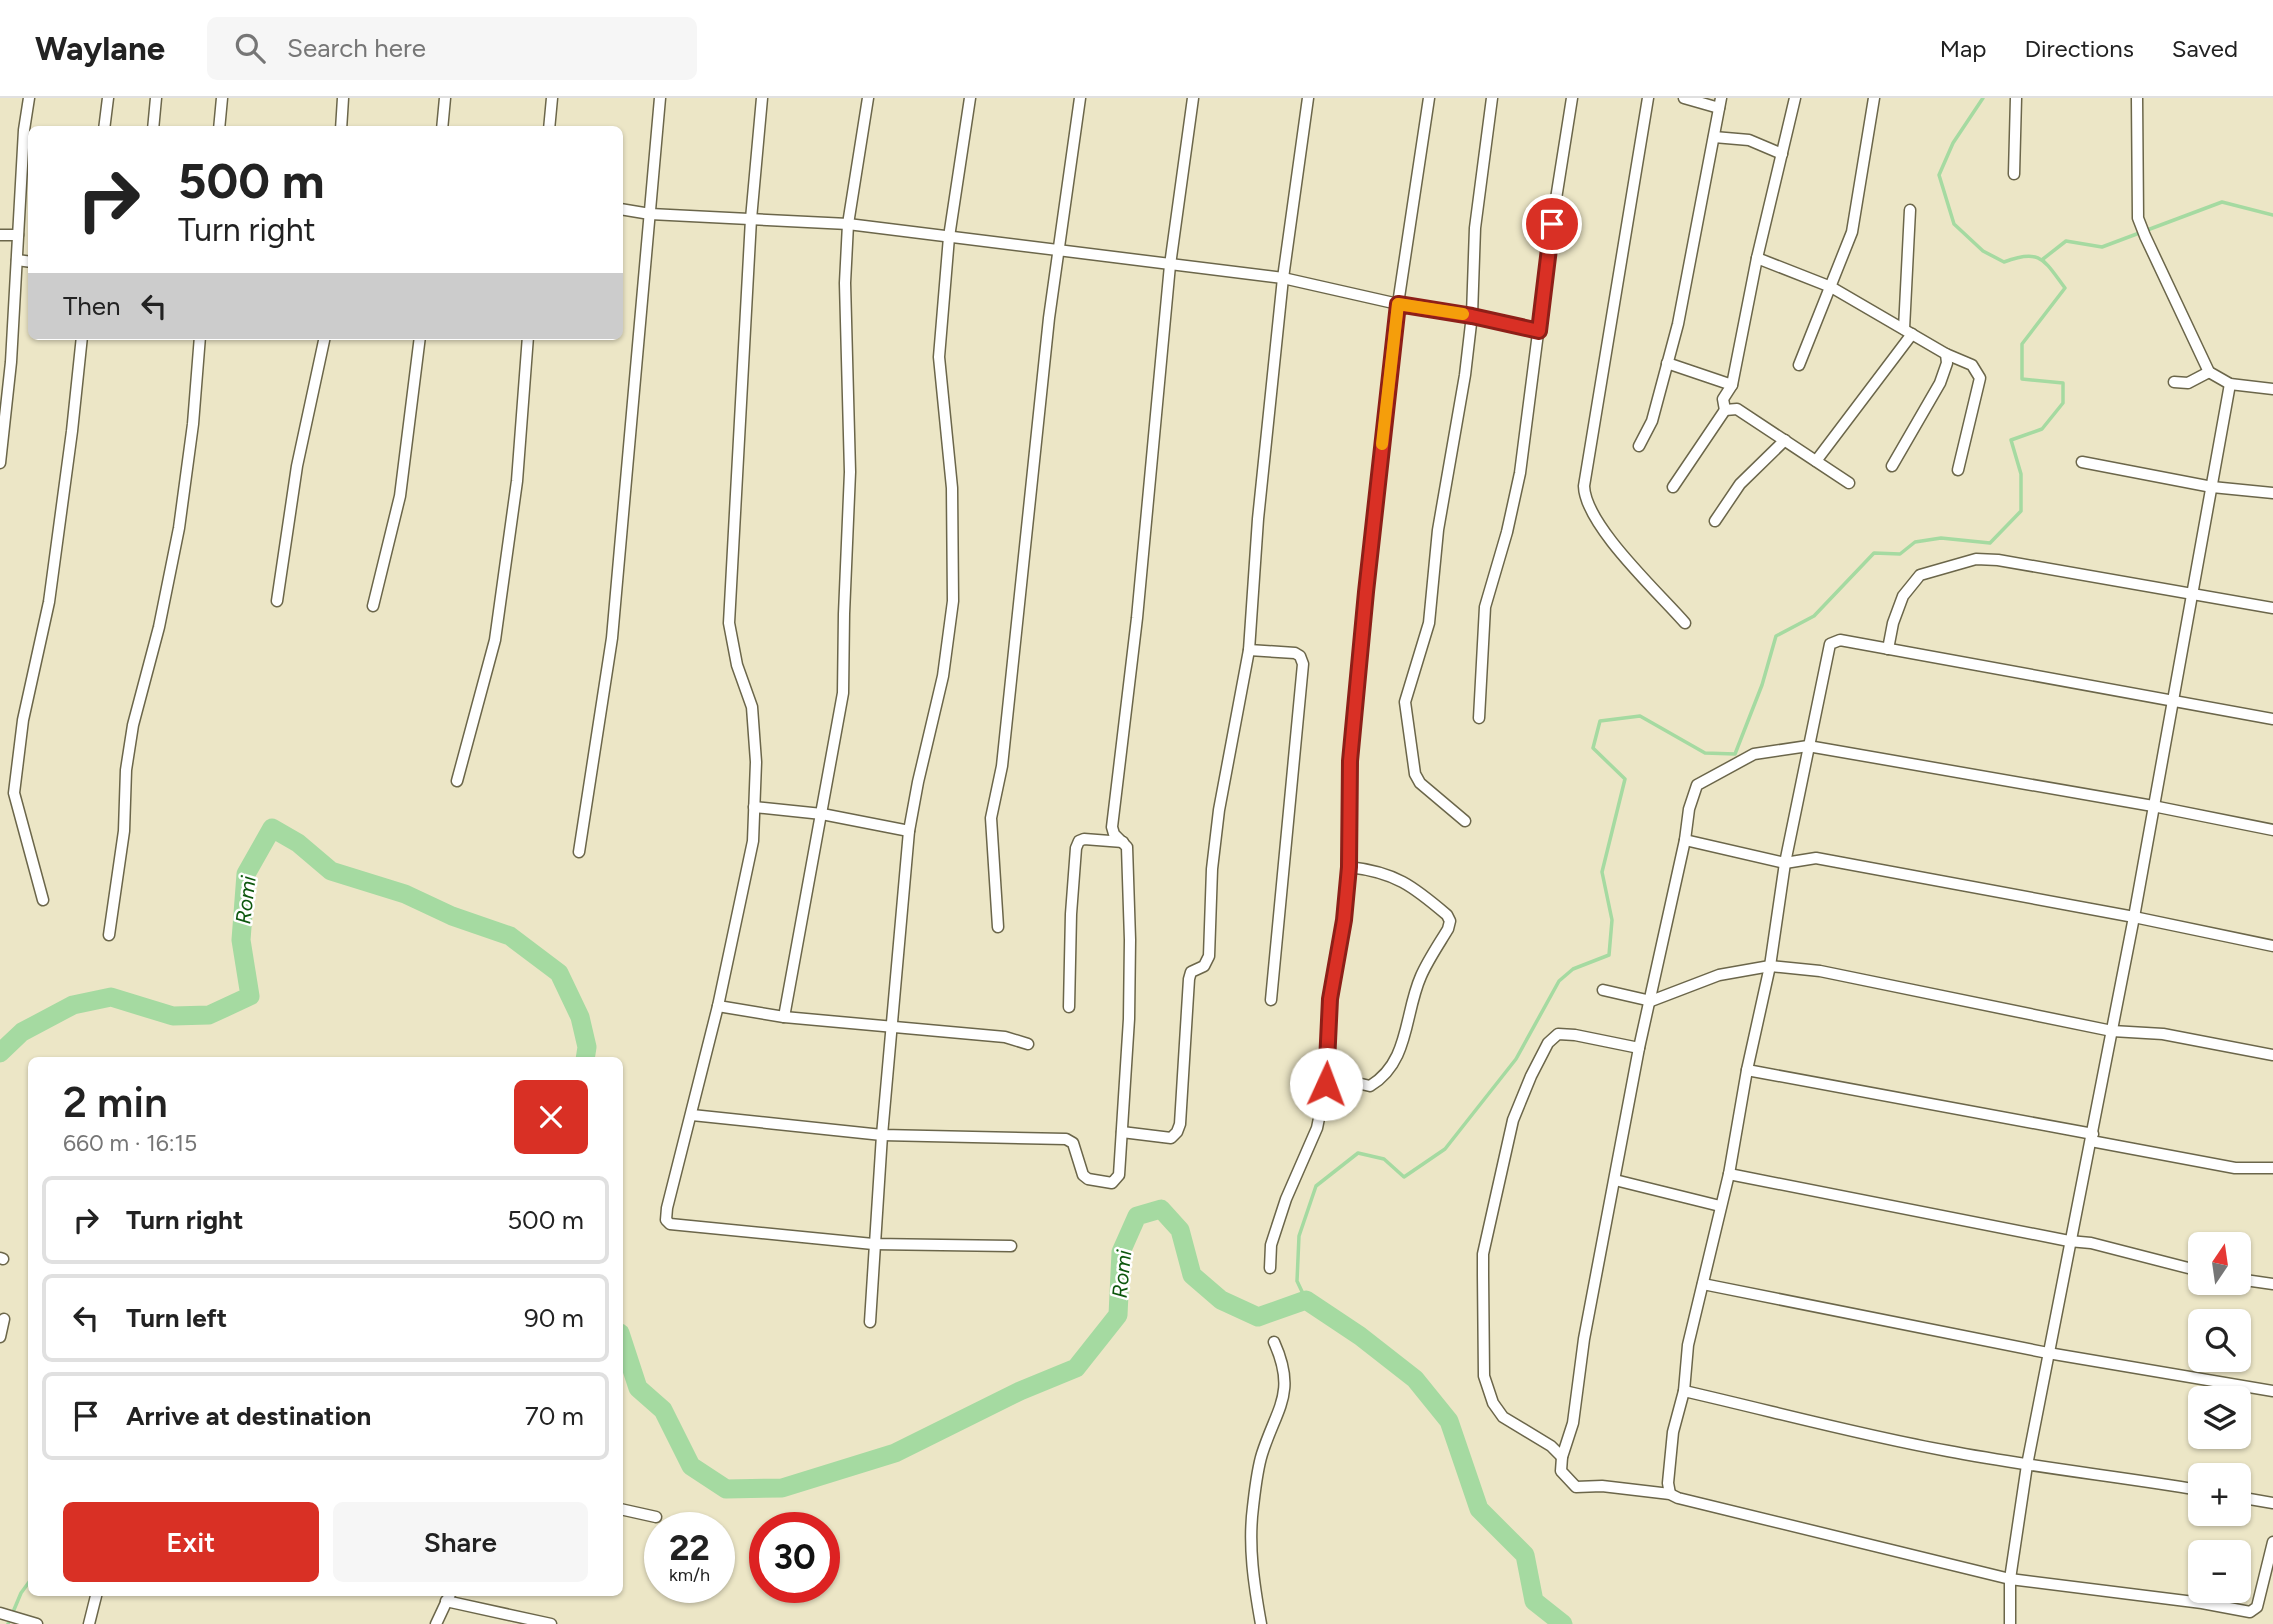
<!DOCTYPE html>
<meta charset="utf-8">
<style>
:root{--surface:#fff;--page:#f6f6f6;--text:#222;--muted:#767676;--line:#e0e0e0;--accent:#d93025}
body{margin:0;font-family:Figtree,sans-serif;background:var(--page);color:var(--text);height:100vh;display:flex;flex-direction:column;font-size:26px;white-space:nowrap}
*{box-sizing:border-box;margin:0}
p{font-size:23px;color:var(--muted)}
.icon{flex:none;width:38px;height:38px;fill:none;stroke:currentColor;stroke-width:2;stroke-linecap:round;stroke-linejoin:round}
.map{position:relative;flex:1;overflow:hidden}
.side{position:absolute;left:28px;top:959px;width:595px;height:539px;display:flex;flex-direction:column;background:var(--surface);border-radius:10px;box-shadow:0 2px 5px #0004}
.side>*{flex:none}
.banner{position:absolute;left:28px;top:28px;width:595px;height:214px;border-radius:10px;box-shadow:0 2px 5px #0004;background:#fff;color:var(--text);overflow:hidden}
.needle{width:46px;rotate:13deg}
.buttons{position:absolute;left:2188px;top:1134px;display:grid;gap:14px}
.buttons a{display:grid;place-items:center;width:63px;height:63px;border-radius:10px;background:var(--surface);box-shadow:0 2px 5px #0004;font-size:35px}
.speed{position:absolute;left:644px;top:1414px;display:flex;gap:14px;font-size:35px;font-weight:700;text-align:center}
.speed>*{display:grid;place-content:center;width:91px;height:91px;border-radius:50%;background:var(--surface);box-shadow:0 2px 5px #0004;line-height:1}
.speed small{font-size:18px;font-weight:400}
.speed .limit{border:10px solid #d22;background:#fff;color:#111}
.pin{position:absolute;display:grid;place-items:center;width:60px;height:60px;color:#fff;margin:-30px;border:4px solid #fff;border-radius:50%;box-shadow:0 2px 7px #0007}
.me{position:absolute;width:77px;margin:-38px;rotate:2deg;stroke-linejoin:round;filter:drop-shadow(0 0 5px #0008)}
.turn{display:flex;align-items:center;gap:24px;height:147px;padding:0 35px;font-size:32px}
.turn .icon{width:91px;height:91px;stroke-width:2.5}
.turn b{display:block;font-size:49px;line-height:60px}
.then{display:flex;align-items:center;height:66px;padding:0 35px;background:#0003;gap:14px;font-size:26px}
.round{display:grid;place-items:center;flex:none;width:74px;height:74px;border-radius:10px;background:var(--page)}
.overview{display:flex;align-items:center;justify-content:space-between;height:119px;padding:0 35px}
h1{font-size:42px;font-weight:600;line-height:52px}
.action{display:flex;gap:14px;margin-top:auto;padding:14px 35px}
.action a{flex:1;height:80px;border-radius:10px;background:var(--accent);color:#fff;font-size:28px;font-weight:600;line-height:80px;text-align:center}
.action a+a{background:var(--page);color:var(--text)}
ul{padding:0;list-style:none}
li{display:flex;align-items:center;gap:21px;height:88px;margin:0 14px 10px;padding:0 21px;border:4px solid var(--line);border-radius:10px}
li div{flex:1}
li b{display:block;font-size:26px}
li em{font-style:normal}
header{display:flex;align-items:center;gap:42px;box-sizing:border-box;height:98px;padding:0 35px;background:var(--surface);border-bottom:2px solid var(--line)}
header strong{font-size:33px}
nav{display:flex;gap:38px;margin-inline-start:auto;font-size:24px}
.search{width:490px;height:63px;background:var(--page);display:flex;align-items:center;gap:18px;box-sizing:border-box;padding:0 24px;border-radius:10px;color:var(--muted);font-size:26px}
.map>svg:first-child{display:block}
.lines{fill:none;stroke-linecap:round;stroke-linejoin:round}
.stream{stroke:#a5daa1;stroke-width:3.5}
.river{stroke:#a5daa1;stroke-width:19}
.minor-casing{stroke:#6b664a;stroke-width:13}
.minor{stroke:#fff;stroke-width:10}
.route-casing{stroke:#8d1f18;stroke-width:18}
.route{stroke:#d93025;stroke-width:12}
.slow{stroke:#f59e0b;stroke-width:12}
.labels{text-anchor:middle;stroke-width:5;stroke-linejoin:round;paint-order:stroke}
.water-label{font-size:21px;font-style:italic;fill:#0d570e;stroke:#fff}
</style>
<header>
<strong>Waylane</strong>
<div class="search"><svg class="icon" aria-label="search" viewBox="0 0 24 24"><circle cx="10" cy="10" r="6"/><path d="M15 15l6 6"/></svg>Search here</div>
<nav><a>Map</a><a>Directions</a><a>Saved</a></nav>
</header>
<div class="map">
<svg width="2273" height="1526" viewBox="0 0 2273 1526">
<rect width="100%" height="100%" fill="#ece6c6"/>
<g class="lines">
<g class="stream">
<path d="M2043,161L2066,143L2102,149L2222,104L2273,117"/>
<path d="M1306,1202L1297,1183L1299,1138L1316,1088L1358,1055L1384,1061L1404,1079L1445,1051L1516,961L1559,883L1573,871L1609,857L1612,822L1602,774L1625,681L1593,650L1600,623L1640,618L1705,655L1735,656L1762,587L1776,538L1814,518L1874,455L1900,456L1915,444L1941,440L1990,445L2021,413V376L2011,342L2042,331L2063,305V285L2022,281V246L2065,190C2044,162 2041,150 2004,164L1983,153L1954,126L1939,77L1953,45L1983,0"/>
<path d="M8,1526L21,1495L32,1480"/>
</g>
<g class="river">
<path d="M0,955L22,934L73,907L111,899L173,918L209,917L250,898L241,842L246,776L272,730L298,745L331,773L405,796L452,818L510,838L559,875L580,919L587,949L585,962"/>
<path d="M620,1235L638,1290L663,1312L691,1368L726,1391L782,1390L895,1355L1020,1293L1076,1270L1118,1217L1121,1154L1137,1118L1161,1111L1180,1132L1192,1177L1221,1202L1258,1219L1306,1202L1360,1238L1415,1281L1449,1323L1479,1411L1525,1457L1534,1503L1563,1526"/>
</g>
<g class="minor-casing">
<g id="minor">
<path d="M762,0L751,121L729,525L737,567L752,609L756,664L753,743L718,908L667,1110L666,1122L670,1126L873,1146L1011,1148"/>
<path d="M1648,0L1584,388C1585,427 1658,494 1685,525"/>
<path d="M1684,0L1719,10"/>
<path d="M1795,0L1757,160L1732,287L1723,301L1725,312L1737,311L1849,385"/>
<path d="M2137,0L2138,120L2145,138L2209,274L2230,286L2273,291"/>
<path d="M104,32L108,0"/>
<path d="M153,32L156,0"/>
<path d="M219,32L222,0"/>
<path d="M341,32L343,0"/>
<path d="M442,32L445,0"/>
<path d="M549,32L552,0"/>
<path d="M1714,39L1749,42L1782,56"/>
<path d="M2014,76L2016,0"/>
<path d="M620,111L650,116L848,126L1283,180L1398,206L1472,217L1539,233"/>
<path d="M0,137H18"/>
<path d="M1757,160L1831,189L1946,256L1947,265L1940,285L1892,368"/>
<path d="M17,162L32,164"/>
<path d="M1904,231L1910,112"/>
<path d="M1946,256L1972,267L1980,280L1958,372"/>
<path d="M1667,265L1732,287"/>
<path d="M1799,267L1852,134L1874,0"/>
<path d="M2174,284L2188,285L2209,274"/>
<path d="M1639,348L1652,323L1678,226L1721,0"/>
<path d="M1816,363L1912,236"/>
<path d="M2082,364L2212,389L2273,395"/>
<path d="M0,365L11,264L24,32L29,0"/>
<path d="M1673,389L1725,312"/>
<path d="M1715,423L1740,386L1785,342"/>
<path d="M277,503L297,368L325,238"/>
<path d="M373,508L400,398L420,238"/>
<path d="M1888,551L1893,525L1903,498L1920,477L1976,461L1998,462L2273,510"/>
<path d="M1249,552L1295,555L1300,558L1303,566L1271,902"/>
<path d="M1479,620L1485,509L1507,434L1520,375L1552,126L1572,0"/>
<path d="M457,683L495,542L517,383L528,238"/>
<path d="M754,709L822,716L909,733"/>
<path d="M1465,723L1420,685L1415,676L1405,604L1429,525L1438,432L1465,277L1472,217L1475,130L1492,0"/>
<path d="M2273,732L2153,708L1808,648L1754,656L1697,687L1689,711L1685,742L1639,950L1584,1241L1573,1325L1562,1359L1561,1373L1576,1389L1602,1388L1670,1396L1678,1400L2010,1481L2202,1505L2250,1514L2257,1509L2273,1444"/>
<path d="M1685,742L1785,765L1816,760L2134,819L2273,848"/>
<path d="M579,754L612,540L660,0"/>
<path d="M43,802L14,695L23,622L49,504L72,333L82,238"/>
<path d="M998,829L991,720L1002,668L1049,220L1080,0"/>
<path d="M109,837L124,733L126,672L133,627L159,529L179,430L193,326L200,238"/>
<path d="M1603,892L1651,903L1719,877L1770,868L1820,873L2112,933L2163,936L2273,957"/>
<path d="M718,908L784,919L1005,939L1028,946"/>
<path d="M1069,909L1071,816L1076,750L1079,743L1084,741L1123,744"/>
<path d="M784,919L843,595L844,516L850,374L845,185L848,126L868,0"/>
<path d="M1747,972L2093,1036"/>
<path d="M1327,978L1370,988C1410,964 1404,916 1421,878C1428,862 1439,846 1448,831L1450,823L1447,817C1413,788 1395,774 1349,769"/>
<path d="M692,1017L882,1037L1066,1041L1073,1045L1083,1077L1088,1081L1112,1085L1119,1077L1129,921L1130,842L1127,749L1114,736L1112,729L1137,520L1170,167L1193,0"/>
<path d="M1122,1034L1171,1040L1177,1034L1180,1026L1189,881L1191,874L1204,868L1209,858L1212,771L1219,712L1249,552L1258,421L1283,180L1308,0"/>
<path d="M2091,1043L2235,1070H2273"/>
<path d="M1729,1076L2069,1143L2091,1145L2200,1173"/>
<path d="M1615,1082L1720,1108"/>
<path d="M0,1160L3,1161"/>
<path d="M1270,1170L1271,1147L1286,1101L1317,1030L1326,986L1330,901L1344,822L1349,769L1350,663L1366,494L1398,206L1429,0"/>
<path d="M2238,1181L2273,1186"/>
<path d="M1703,1186L2048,1255L2273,1293"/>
<path d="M870,1224L882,1037L909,733L918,684L943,578L953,503L952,390L939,259L949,139L970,0"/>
<path d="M0,1239L4,1221"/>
<path d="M1684,1293C1772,1313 1859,1337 1948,1353C2031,1369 2116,1378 2200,1392"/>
<path d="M1562,1359L1551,1348L1503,1319L1493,1305L1484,1278L1483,1177V1156L1513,1022L1531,978L1548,945L1558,936L1575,937L1639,950"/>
<path d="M1670,1396L1668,1385L1673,1334L1684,1293L1688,1247L1729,1076L1747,972L1770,868L1785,765L1830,546L1840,542L2273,621"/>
<path d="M2238,1399L2273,1405"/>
<path d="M620,1411L656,1419"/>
<path d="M446,1503L551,1526"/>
<path d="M0,1515L37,1526"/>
<path d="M89,1526L97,1494"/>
<path d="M436,1526L451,1494"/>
<path d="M1261,1526C1254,1487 1248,1448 1253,1409C1255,1392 1257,1372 1262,1356C1277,1309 1297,1295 1274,1244"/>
<path d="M2010,1526V1481L2027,1367L2134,819L2230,286"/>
</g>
</g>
<use href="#minor" class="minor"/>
</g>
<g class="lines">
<g class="route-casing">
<path id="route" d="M1326,986L1330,901L1344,822L1349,769L1350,663L1366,494L1398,206L1472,218L1539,233L1552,126"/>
</g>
<use href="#route" class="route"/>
<path class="slow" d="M1382,346L1398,206L1463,216"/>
</g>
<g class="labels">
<g class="water-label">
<text transform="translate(246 802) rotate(-83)" y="7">Romi</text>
<text transform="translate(1122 1176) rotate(-84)" y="7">Romi</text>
</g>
</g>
</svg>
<div class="buttons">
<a><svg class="needle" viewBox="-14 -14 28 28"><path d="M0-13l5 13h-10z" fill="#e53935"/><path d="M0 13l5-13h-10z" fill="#767676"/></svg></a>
<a><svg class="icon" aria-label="search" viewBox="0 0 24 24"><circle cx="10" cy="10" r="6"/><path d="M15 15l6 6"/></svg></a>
<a><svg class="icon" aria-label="layers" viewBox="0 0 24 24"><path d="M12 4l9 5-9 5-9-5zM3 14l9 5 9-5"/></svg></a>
<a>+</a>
<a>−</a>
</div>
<div class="speed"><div>22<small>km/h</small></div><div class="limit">30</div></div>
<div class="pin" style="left:1552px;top:126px;background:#d93025"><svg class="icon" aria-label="arrive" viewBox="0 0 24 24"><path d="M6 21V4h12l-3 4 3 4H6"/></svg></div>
<svg class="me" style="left:1326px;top:986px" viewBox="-20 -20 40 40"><circle r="19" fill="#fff"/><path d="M0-13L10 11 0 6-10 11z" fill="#d93025"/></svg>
<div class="banner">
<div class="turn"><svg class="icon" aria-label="right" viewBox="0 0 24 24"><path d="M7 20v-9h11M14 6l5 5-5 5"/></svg><div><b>500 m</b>Turn right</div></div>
<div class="then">Then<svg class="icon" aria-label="left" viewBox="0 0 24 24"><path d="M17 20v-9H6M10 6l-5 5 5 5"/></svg></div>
</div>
<section class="side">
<div class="overview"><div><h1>2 min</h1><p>660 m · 16:15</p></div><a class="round" style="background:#d93025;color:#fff"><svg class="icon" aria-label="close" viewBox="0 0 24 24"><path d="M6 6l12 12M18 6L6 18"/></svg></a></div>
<ul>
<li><svg class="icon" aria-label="right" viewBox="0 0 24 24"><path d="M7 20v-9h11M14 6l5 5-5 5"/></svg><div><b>Turn right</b></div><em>500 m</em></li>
<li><svg class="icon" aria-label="left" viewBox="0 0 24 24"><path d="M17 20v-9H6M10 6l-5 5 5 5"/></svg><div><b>Turn left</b></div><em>90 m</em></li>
<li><svg class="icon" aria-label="arrive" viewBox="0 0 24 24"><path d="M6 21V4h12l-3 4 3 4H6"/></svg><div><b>Arrive at destination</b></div><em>70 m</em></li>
</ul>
<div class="action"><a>Exit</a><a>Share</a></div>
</section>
</div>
